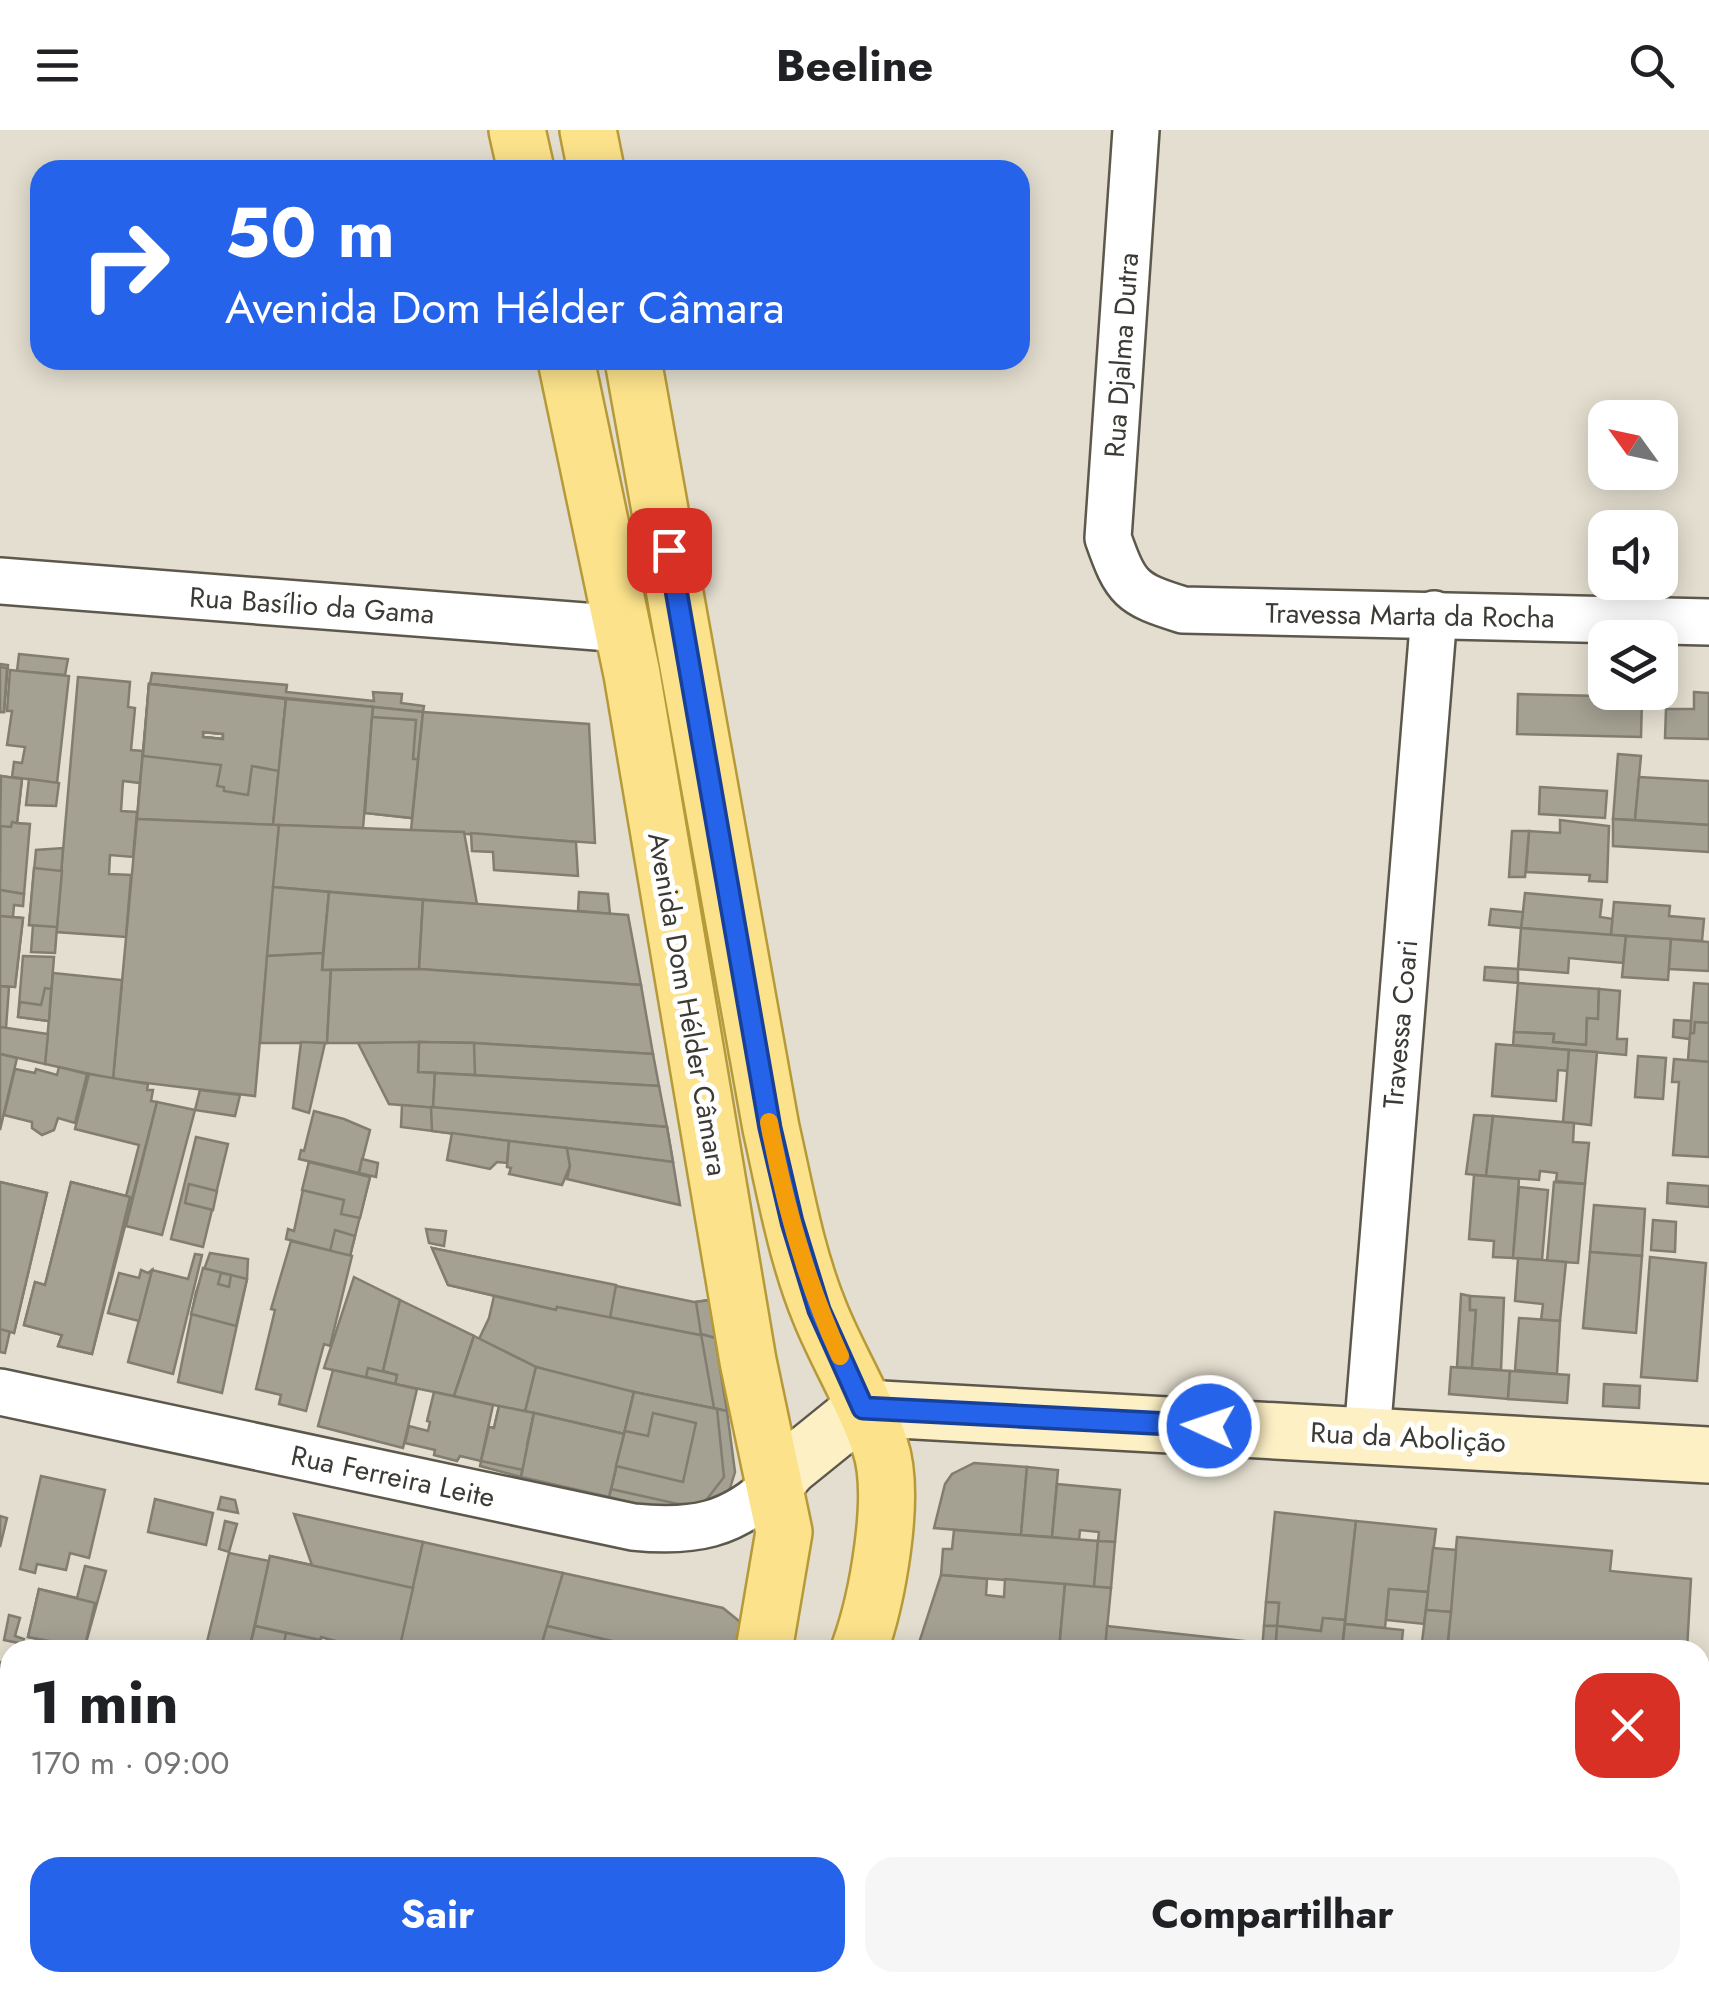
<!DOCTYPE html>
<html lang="pt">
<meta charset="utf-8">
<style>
:root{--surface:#fff;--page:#f6f6f6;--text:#202124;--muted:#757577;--accent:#2563eb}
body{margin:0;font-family:Jost,sans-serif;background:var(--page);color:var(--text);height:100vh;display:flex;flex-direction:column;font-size:38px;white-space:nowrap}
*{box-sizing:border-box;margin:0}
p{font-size:32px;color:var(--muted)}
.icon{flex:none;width:55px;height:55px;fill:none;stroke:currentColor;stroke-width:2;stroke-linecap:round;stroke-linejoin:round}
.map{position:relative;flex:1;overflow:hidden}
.drawer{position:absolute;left:0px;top:1510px;width:1710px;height:352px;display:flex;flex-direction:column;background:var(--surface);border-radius:30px 30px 0 0;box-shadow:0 5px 25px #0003}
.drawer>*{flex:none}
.hud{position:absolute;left:30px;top:30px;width:1000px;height:210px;border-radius:30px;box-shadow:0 5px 25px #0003;background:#2563eb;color:#fff;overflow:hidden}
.needle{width:65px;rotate:303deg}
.tools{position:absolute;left:1588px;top:270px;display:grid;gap:20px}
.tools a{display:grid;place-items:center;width:90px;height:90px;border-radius:20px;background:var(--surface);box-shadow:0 5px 25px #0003;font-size:50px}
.pin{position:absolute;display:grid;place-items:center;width:85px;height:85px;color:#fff;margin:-42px;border-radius:20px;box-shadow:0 5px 15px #0006}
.me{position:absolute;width:110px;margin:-55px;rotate:273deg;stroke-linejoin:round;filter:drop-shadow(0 0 8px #0008)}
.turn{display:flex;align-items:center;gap:35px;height:210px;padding:0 30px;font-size:45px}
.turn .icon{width:130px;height:130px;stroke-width:2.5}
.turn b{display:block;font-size:70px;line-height:85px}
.round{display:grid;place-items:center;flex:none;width:105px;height:105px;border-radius:30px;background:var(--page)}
.headline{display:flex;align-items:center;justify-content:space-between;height:170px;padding:0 30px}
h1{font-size:60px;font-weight:700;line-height:75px}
.button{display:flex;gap:20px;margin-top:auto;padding:20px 30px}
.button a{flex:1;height:115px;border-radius:30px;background:var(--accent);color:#fff;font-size:40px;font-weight:700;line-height:115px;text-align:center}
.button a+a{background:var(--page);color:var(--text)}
header{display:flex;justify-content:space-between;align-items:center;height:130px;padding:0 30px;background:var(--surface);font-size:45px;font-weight:700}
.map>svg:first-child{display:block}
.building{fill:#a4a092;stroke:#817d70;stroke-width:2.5;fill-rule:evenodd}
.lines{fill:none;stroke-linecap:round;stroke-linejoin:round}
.street-casing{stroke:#5d584c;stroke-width:50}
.secondary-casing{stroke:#5d584c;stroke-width:60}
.primary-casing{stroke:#b69a3a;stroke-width:60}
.street{stroke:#fff;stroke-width:45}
.secondary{stroke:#fdf0c5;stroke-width:55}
.primary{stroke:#fbe28b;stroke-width:55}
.route-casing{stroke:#184099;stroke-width:25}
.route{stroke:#2563eb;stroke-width:18}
.slow{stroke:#f59e0b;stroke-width:18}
.labels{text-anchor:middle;stroke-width:10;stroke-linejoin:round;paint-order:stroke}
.street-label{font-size:28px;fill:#3c3a34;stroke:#fff}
</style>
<header><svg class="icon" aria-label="menu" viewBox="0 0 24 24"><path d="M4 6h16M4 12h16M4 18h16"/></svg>Beeline<svg class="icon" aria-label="search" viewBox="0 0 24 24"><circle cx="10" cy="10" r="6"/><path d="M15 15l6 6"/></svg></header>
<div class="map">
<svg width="1709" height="1862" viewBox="0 0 1709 1862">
<rect width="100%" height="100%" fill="#e3decf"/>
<g class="building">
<path d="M19,524L68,529L65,545L17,541Z"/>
<path d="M0,534L8,535L4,582H0Z"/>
<path d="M0,537L7,538L4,582H0Z"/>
<path d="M10,540L69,546L57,653L12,647L14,632L22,633L25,617L7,615L12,581H7Z"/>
<path d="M152,543L287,555L286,562L374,571L373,562L402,564L401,573L424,576L423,582L150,554Z"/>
<path d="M78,547L130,552L128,577L135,578L131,620L143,621L140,653L123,651L121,681L137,682L133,727L110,725L109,744L131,745L126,807L56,802Z"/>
<path d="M149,554L286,569L273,695L137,689L140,651L203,657V663L215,666L222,657L217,656L221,635L143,626ZM203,602L223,604V609L203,607Z"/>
<path d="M149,554L286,569L273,695L137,689ZM203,602L223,604V609L203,607Z"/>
<path d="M149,554L286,569L279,641L252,636L248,665L224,661V657L217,656L221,635L143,626ZM203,602L223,604V609L203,607Z"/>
<path d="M1694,562L1709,563V609L1665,608L1666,579H1694Z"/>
<path d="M1518,564L1642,567L1641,607L1517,604Z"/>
<path d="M286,569L373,577L365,683L275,682Z"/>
<path d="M286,569L373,577L363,698L273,695Z"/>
<path d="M373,577L423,582L412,688L365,683Z"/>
<path d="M423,582L589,594L595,713L411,700Z"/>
<path d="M372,587L416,590L413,629H418L412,688L365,683Z"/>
<path d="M1618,624L1641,626L1635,690L1613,689Z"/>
<path d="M1,646L22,649L17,693L30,694L24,764L0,760Z"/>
<path d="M1,646L22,649L17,693L12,692L11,697L0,696Z"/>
<path d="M1639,647L1709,651V695L1635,690Z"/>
<path d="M29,649L59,653L56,676L26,675Z"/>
<path d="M1540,657L1607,661L1605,688L1539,684Z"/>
<path d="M137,689L279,695L255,966L113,949Z"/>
<path d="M1613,689L1709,695V722L1613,716Z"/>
<path d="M1560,690L1609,696L1607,752L1589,751L1590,745L1526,742L1529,701L1560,703Z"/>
<path d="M279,695L464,702L477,774L273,757Z"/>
<path d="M1512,701H1529L1525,747H1509Z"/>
<path d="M471,703L576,712L578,746L494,740L493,722L472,721Z"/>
<path d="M63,718L55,823L31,822L33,795H29L36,720Z"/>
<path d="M34,738L62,741L57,797L29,795Z"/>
<path d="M273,757L329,762L323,823L267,826Z"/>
<path d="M0,760L24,764L23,776L14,775L13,787L23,788L15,857L0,856Z"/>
<path d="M329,762L423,770L419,839L322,840Z"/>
<path d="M579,762L608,764L610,784L578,781Z"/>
<path d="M1525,763L1602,770L1600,787L1613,789L1611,805L1521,798Z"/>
<path d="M423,770L628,785L641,855L419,839Z"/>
<path d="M1614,772L1670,776L1669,786L1704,789L1702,811L1611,805Z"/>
<path d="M1491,779L1523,782L1521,798L1489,795Z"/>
<path d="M0,786L23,788L15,857L0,856Z"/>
<path d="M1521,798L1626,806L1623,833L1569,828L1568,843L1518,839Z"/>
<path d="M1626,806L1671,809L1668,850L1622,847Z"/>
<path d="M1671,809L1709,812V841L1669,839Z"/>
<path d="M323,823L322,840H331L327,913H260L267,826Z"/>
<path d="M23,826L54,827L49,891L18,887Z"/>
<path d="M1485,837L1518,839V853L1484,850Z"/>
<path d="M419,839L641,855L653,924L474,913H327L331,840Z"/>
<path d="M53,843L122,850L113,949L45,934Z"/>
<path d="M1518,853L1599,859L1598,889L1587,888L1586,915L1553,912L1554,904L1514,902Z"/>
<path d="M1694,853L1709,854V893L1695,892L1694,903L1690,904Z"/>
<path d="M0,856L9,857L6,898L0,897Z"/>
<path d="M45,858L51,859L49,891L18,887L20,872L41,875Z"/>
<path d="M1599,859L1620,861L1617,909H1627L1626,925L1513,915L1514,902L1554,904L1553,912L1586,915L1587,888L1598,889Z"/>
<path d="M1674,890L1691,891L1690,909L1673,907Z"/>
<path d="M1695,892L1709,893V932L1688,930L1690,904L1694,903Z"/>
<path d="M0,897L48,904L45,934L0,924Z"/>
<path d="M301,912L325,913L309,983L293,978Z"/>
<path d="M419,912L474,913L653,924L659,956L418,942Z"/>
<path d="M419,912L474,913L475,945L418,942Z"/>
<path d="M419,912L418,942L435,943L433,978L389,974L358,913Z"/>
<path d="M1496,914L1569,920L1568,941L1558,940L1556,971L1492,966Z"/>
<path d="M1569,920L1597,922L1591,995L1563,992Z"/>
<path d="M0,924L17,928L0,1000Z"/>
<path d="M1638,926L1666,928L1663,969L1635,967Z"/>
<path d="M1674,929L1709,932V1027L1673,1025L1679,952H1672Z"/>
<path d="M59,937L87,944L75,993L58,988L54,1000L42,1005L32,998V992L4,985L15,939L35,943L36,939L57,945Z"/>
<path d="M435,943L659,956L667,997L433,978Z"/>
<path d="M89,944L148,954L147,960H153L151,971L157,972L92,1224L58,1216L62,1205L24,1195L35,1152L45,1155L71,1052L126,1066L139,1015L75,999Z"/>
<path d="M200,960L240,965L235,986L195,980Z"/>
<path d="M157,972L195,980L162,1105L126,1096Z"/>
<path d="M402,975L667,997L673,1032L401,997Z"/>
<path d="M431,977L667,997L673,1032L432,1001Z"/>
<path d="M314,981L344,989L370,1000L359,1043L299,1029L301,1020L304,1021Z"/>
<path d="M1474,985L1493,986L1486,1046L1466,1044Z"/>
<path d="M1493,986L1574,993L1573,1012L1589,1013L1585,1054L1556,1051L1557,1043L1540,1041L1539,1050L1486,1046Z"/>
<path d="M452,1003L509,1011L507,1033L497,1032L490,1039L447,1030Z"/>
<path d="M196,1007L228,1014L203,1117L171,1109Z"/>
<path d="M509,1011L567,1018L570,1036L562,1055L509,1044L511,1038L507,1037Z"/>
<path d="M567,1018L673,1032L680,1075L567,1049L570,1036Z"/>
<path d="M362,1029L378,1033L376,1047L359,1043Z"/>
<path d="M309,1032L370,1047L350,1126L286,1109L288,1099L294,1101Z"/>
<path d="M309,1032L370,1047L360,1088L341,1084L344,1070L302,1060Z"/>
<path d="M1474,1045L1519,1049L1513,1128L1493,1127L1494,1111L1469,1109Z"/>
<path d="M0,1052L47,1063L14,1203L10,1201L5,1223L0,1222Z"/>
<path d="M0,1052L47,1063L14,1203L0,1199Z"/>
<path d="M71,1052L130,1067L92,1224L58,1216L62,1205L24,1195L35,1152L45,1155Z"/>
<path d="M1554,1052L1585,1054L1578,1133L1547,1131Z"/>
<path d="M1668,1053L1709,1056V1077L1667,1073Z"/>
<path d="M189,1054L217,1061L213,1080L185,1073Z"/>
<path d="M1519,1057L1548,1060L1542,1130L1513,1128Z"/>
<path d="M1594,1075L1645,1079L1642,1126L1590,1122Z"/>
<path d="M1653,1090L1676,1092L1675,1122L1651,1120Z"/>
<path d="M426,1099L446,1101L444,1116L429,1113Z"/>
<path d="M335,1100L355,1106L350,1126L330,1121Z"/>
<path d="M291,1111L352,1126L330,1216L324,1214L306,1281L279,1274L281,1265L256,1259L275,1180L271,1179Z"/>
<path d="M432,1118L694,1172L710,1170L715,1208L557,1177L556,1180L448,1155Z"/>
<path d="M432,1118L616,1155L610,1188L557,1177L556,1180L448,1155Z"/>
<path d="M1590,1122L1642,1126L1636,1203L1583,1198Z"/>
<path d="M210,1123L248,1129L247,1149L222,1263L178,1252L196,1162Z"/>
<path d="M195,1124L202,1125L173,1244L128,1232L152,1140L188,1149Z"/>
<path d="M1650,1127L1706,1133L1697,1251L1641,1247Z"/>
<path d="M1518,1128L1566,1132L1560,1191L1541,1190L1543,1174L1515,1171Z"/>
<path d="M203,1138L247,1149L236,1196L191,1184Z"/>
<path d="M141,1140L148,1143L152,1140L139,1191L108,1183L119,1143L139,1148Z"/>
<path d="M221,1143L231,1145L229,1157L218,1154Z"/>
<path d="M354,1147L400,1170L383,1241L397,1245L395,1254L324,1238Z"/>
<path d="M1461,1164L1470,1166V1180H1476L1472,1238L1457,1237Z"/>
<path d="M494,1166L556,1180L557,1177L715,1208L727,1281L608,1257L536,1237L479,1209L489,1188Z"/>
<path d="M1470,1166L1504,1168L1501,1240L1472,1238L1476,1180H1470Z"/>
<path d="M400,1170L474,1206L454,1266L395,1254L397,1245L383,1241Z"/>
<path d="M710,1170L715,1208L701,1204L696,1172Z"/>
<path d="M1519,1188L1560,1191L1557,1244L1515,1240Z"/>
<path d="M701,1204L715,1208L727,1281L714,1278Z"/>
<path d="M474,1206L536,1237L525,1282L454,1266Z"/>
<path d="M536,1237L634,1262L624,1304L525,1282Z"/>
<path d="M1451,1237L1510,1241L1508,1269L1449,1264Z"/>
<path d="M368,1238L397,1245L395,1254L366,1247Z"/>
<path d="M333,1240L417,1259L403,1318L318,1296Z"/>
<path d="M1510,1241L1569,1245L1567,1273L1508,1269Z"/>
<path d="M1604,1254L1640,1256L1639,1278L1603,1276Z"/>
<path d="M434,1262L493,1275L481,1331L460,1326L457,1331L434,1325L435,1320L405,1313L409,1296L428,1301L430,1292L427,1291Z"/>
<path d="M634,1262L727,1281L735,1342L727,1368L697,1388L609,1367Z"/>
<path d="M634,1262L717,1279L724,1347L704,1373L678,1374L611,1359Z"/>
<path d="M499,1276L534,1283L521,1347L480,1336L489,1297L494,1298Z"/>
<path d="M499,1276L534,1283L523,1340L481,1331L489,1297L494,1298Z"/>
<path d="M534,1283L624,1304L611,1359L523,1340Z"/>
<path d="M534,1283L624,1304L616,1336L610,1335L608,1345L555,1333L557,1322L527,1315Z"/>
<path d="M534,1283L624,1304L609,1367L521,1347Z"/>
<path d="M653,1283L696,1293L683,1352L616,1336L625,1301L648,1306Z"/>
<path d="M974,1333L1027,1337L1021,1405L934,1398L945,1354L952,1344Z"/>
<path d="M1027,1337L1058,1340L1052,1407L1021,1405Z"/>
<path d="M41,1346L105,1360L89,1428L70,1423L66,1440L37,1434L35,1443L20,1439Z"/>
<path d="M1057,1354L1120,1360L1115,1412L1098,1411L1099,1402L1080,1400L1079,1410L1052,1407Z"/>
<path d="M221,1367L235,1370L238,1383L218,1379Z"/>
<path d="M155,1369L213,1383L206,1415L148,1402Z"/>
<path d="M1275,1382L1356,1391L1345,1490L1323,1488L1321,1501L1277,1496L1279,1473L1266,1472Z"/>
<path d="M294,1384L423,1412L399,1520H369L321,1507L320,1510L255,1496L270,1426L312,1435Z"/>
<path d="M0,1386L7,1388L0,1417Z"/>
<path d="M225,1391L237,1394L229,1422L219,1419Z"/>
<path d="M1356,1391L1436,1399L1428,1462L1389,1459L1385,1498L1345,1494Z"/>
<path d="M954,1400L1098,1411L1094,1457L941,1445L943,1419H952Z"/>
<path d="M1457,1407L1612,1421L1610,1441L1691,1449L1687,1520H1447Z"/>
<path d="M1098,1411L1115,1412L1111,1458L1094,1457Z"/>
<path d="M423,1412L563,1443L540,1520H399Z"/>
<path d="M1433,1418L1456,1420L1451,1482L1426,1480Z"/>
<path d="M229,1423L269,1431L249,1520H205Z"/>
<path d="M270,1426L413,1458L399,1520H369L321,1507L320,1510L255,1496Z"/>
<path d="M85,1436L106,1441L84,1520H53L54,1512L28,1507L39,1459L77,1468Z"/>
<path d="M563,1443L723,1478L739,1491L744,1509L741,1520H650L547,1496Z"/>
<path d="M941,1445L987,1449L986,1465L1004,1467L1005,1449L1065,1454L1059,1520L917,1519Z"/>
<path d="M1065,1454L1111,1458L1105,1520H1059Z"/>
<path d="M39,1459L95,1473L84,1520H53L54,1512L28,1507Z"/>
<path d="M1389,1459L1428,1462L1424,1494L1386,1490Z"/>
<path d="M1266,1472L1279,1473L1277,1496H1264Z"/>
<path d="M1426,1480L1451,1482L1447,1520H1421Z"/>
<path d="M9,1485L20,1488L15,1506L24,1509L23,1514L4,1510Z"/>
<path d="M1323,1488L1345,1490L1342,1520H1275L1277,1496L1321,1501Z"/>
<path d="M1345,1494L1403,1500L1401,1520H1342Z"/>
<path d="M255,1496L286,1503L363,1520H249Z"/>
<path d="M547,1496L650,1520H540Z"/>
<path d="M1107,1496L1263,1513L1262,1520H1105Z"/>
<path d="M1264,1496H1277L1275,1520H1262Z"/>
<path d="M286,1503L320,1510V1520H293L294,1515L284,1513Z"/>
<path d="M0,1532L10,1534V1628L3,1626L7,1610L0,1608Z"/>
<path d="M0,1636L10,1638V1705L0,1742Z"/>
<path d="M5,1725L10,1726V1740L1,1737Z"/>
<path d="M2,1745L10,1748V1795L0,1792Z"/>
<path d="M0,1768L10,1771V1795L0,1792Z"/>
<path d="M0,1826L10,1829V1852H13L11,1859L4,1857L2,1862Z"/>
<path d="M13,1852H64L61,1862H10Z"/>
<path d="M64,1852L76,1854L145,1852L142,1862H61Z"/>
<path d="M64,1852H145L142,1862H61Z"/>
<path d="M64,1852L76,1854L145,1852L142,1862H103L79,1855L76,1862H61Z"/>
<path d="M76,1852H145L142,1862H103Z"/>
<path d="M291,1852H351L337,1862H293Z"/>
<path d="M296,1852H351L337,1862H300Z"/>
<path d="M351,1852H399L397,1862H337Z"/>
<path d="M424,1852H616L637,1857L636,1862H468Z"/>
<path d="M800,1852H933L932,1862H797Z"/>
<path d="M945,1852H1073L1072,1862H944Z"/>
<path d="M1110,1852H1151L1150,1862H1109Z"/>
<path d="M1151,1852H1185L1184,1862H1150Z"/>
<path d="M1246,1852H1298L1297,1862H1245Z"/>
<path d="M1458,1852H1548L1547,1862H1457Z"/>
<path d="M1565,1852H1655L1654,1862H1565Z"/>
</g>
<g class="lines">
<g class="street-casing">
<g id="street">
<path d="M1136,0L1108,408C1126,459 1131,464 1183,480L1709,492"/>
<path d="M0,451L623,499"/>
<path d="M0,1262L633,1397C693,1403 732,1396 775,1354"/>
<path d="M1367,1305L1434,484"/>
</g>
</g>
<g class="secondary-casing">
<path id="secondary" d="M775,1354L790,1337L863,1278L1709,1325"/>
</g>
<g class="primary-casing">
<g id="primary">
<path d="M517,0L526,40"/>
<path d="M588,0L596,40"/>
<path d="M566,230L632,544L748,1231L784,1402L764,1520"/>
<path d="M633,230L771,998C785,1060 796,1125 820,1183C838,1228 865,1270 880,1316C897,1366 877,1471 859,1520"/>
<path d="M666,1862L670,1852"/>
<path d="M736,1862L740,1852"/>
</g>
</g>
<use href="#street" class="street"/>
<use href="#secondary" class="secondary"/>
<use href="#primary" class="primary"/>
</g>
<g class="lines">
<g class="route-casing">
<path id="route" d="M669,420L770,998L792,1092L819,1180L863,1278L1209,1296"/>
</g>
<use href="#route" class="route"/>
<path class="slow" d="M769,992C784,1072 806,1152 840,1226"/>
</g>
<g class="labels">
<g class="street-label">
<text transform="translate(1121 225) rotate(-86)" y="10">Rua Djalma Dutra</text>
<text transform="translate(312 475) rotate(4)" y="10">Rua Basílio da Gama</text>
<text transform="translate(1410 485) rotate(1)" y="10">Travessa Marta da Rocha</text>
<text transform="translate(688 874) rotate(80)" y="10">Avenida Dom Hélder Câmara</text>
<text transform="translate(1400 894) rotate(-85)" y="10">Travessa Coari</text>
<text transform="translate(1408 1307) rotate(3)" y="10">Rua da Abolição</text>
<text transform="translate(393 1346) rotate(12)" y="10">Rua Ferreira Leite</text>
</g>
</g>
</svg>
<div class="tools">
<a><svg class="needle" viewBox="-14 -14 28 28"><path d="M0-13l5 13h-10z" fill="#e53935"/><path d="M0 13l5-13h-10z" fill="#757577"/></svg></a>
<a><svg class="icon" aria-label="sound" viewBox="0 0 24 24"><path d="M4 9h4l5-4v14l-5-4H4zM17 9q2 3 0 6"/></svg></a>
<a><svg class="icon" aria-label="layers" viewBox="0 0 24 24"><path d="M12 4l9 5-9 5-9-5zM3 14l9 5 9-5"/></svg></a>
</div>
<div class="pin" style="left:669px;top:420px;background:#d93025"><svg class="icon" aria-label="arrive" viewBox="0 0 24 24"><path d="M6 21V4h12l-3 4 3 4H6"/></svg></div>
<svg class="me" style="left:1209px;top:1296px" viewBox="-20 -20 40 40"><circle r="17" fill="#2563eb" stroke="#fff" stroke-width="3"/><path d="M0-11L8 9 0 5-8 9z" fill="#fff"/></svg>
<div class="hud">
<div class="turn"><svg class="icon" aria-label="right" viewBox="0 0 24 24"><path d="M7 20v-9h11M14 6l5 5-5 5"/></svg><div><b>50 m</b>Avenida Dom Hélder Câmara</div></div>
</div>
<section class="drawer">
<div class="headline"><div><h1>1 min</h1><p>170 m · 09:00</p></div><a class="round" style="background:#d93025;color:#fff"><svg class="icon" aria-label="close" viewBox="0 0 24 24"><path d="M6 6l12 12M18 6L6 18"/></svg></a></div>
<div class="button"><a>Sair</a><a>Compartilhar</a></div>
</section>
</div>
